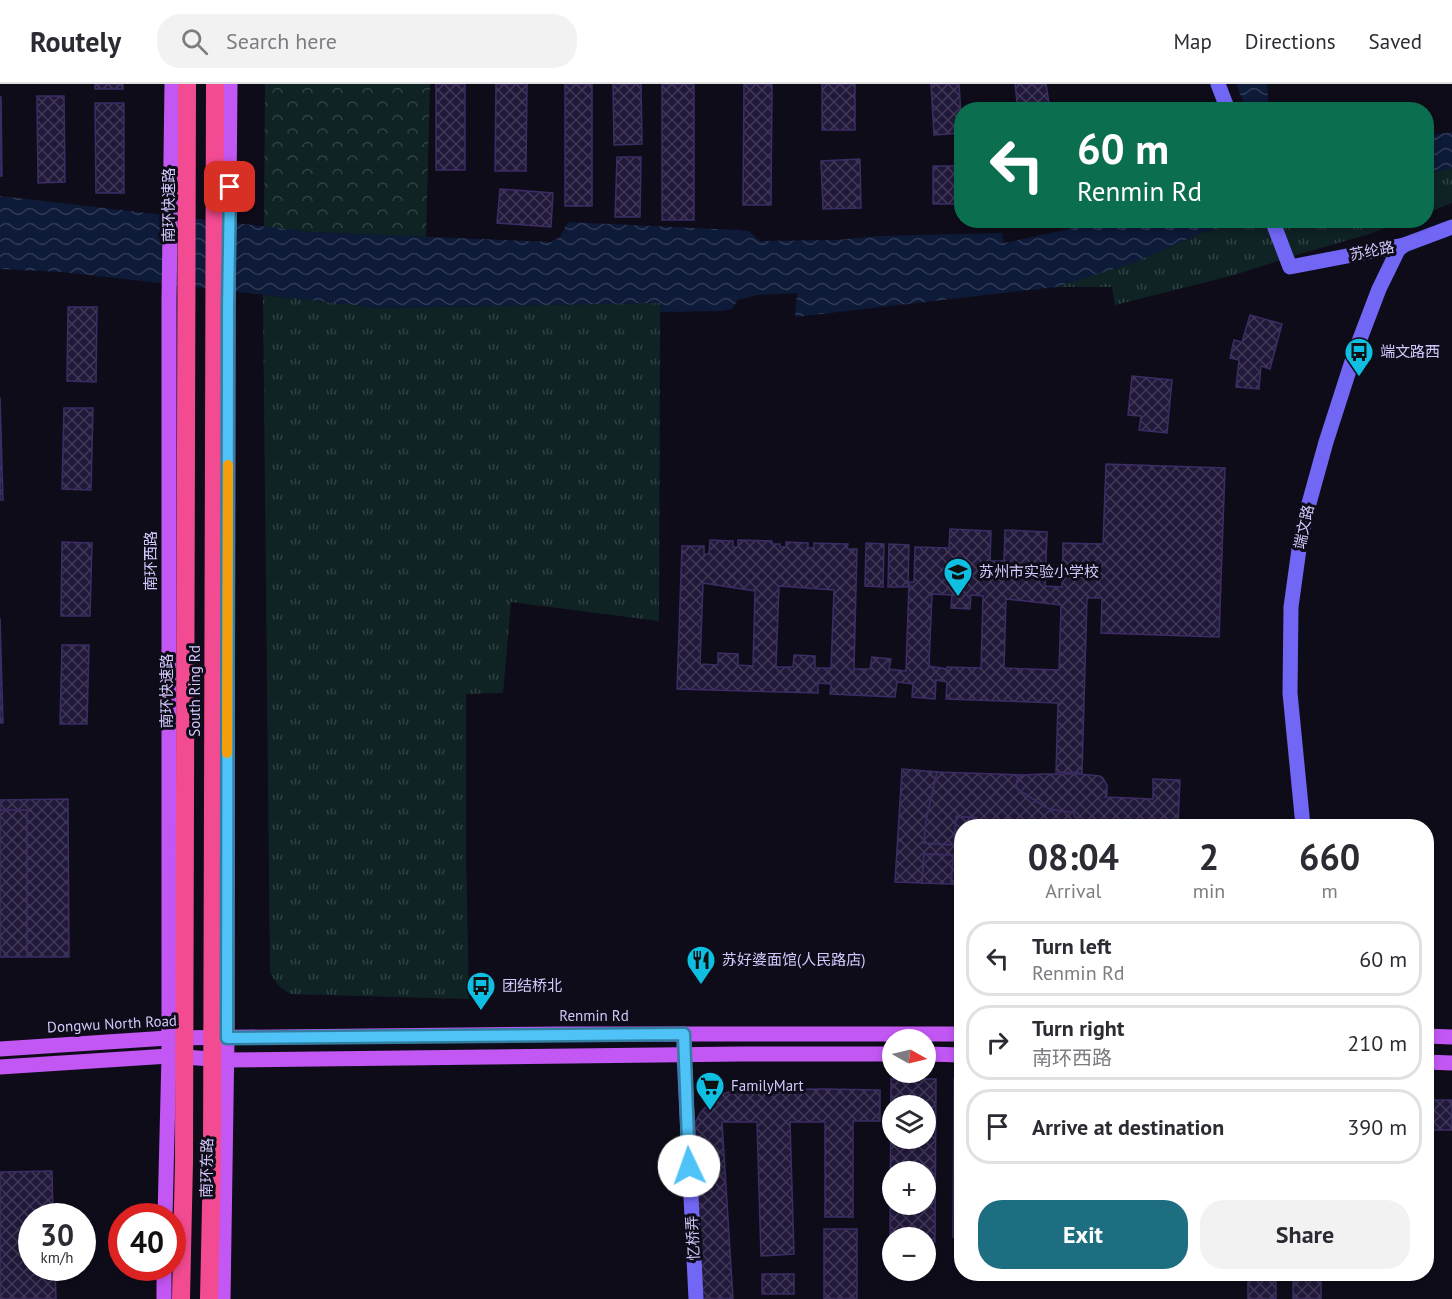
<!DOCTYPE html>
<meta charset="utf-8">
<style>
:root{--surface:#fff;--page:#f2f2f3;--text:#2b2b33;--muted:#7c7c81;--line:#e1e1e2;--accent:#1e6e81}
body{margin:0;font-family:"PT Sans","Noto Sans SC",sans-serif;background:var(--page);color:var(--text);height:100vh;display:flex;flex-direction:column;font-size:22px;white-space:nowrap}
*{box-sizing:border-box;margin:0}
p{font-size:20px;color:var(--muted)}
.icon{flex:none;width:33px;height:33px;fill:none;stroke:currentColor;stroke-width:2;stroke-linecap:round;stroke-linejoin:round}
.map{position:relative;flex:1;overflow:hidden}
.panel{position:absolute;left:954px;top:735px;width:480px;height:462px;display:flex;flex-direction:column;background:var(--surface);border-radius:24px;box-shadow:0 3px 9px #0003}
.panel>*{flex:none}
.banner{position:absolute;left:954px;top:18px;width:480px;height:126px;border-radius:24px;box-shadow:0 3px 9px #0003;background:#0b6e4f;color:#fff;overflow:hidden}
.needle{width:39px;rotate:98deg}
.tools{position:absolute;left:882px;top:945px;display:grid;gap:12px}
.tools a{display:grid;place-items:center;width:54px;height:54px;border-radius:50%;background:var(--surface);box-shadow:0 3px 9px #0003;font-size:30px}
.speed{position:absolute;left:18px;top:1119px;display:flex;gap:12px;font-size:30px;font-weight:700;text-align:center}
.speed>*{display:grid;place-content:center;width:78px;height:78px;border-radius:50%;background:var(--surface);box-shadow:0 3px 9px #0003;line-height:1}
.speed small{font-size:15px;font-weight:400}
.speed .limit{border:9px solid #d22;background:#fff;color:#111}
.pin{position:absolute;display:grid;place-items:center;width:51px;height:51px;color:#fff;margin:-26px;border-radius:12px;box-shadow:0 3px 9px #0006}
.me{position:absolute;width:66px;margin:-33px;rotate:357deg;stroke-linejoin:round;filter:drop-shadow(0 0 4px #0008)}
.turn{display:flex;align-items:center;gap:21px;height:126px;padding:0 24px;font-size:27px}
.turn .icon{width:78px;height:78px;stroke-width:2.5}
.turn b{display:block;font-size:42px;line-height:51px}
.eta{display:flex;justify-content:space-evenly;align-items:center;height:102px;text-align:center}
.eta b{font-size:36px;font-weight:700;line-height:42px}
.action{display:flex;gap:12px;margin-top:auto;padding:12px 24px}
.action a{flex:1;height:69px;border-radius:24px;background:var(--accent);color:#fff;font-size:24px;font-weight:700;line-height:69px;text-align:center}
.action a+a{background:var(--page);color:var(--text)}
ul{padding:0;list-style:none}
li{display:flex;align-items:center;gap:18px;height:75px;margin:0 12px 9px;padding:0 12px;border:3px solid var(--line);border-radius:24px}
li div{flex:1}
li b{display:block;font-size:22px}
li em{font-style:normal}
header{display:flex;align-items:center;gap:36px;box-sizing:border-box;height:84px;padding:0 30px;background:var(--surface);border-bottom:2px solid var(--line)}
header strong{font-size:28px}
nav{display:flex;gap:33px;margin-inline-start:auto;font-size:21px}
.search{width:420px;height:54px;background:var(--page);display:flex;align-items:center;gap:15px;box-sizing:border-box;padding:0 21px;border-radius:24px;color:var(--muted);font-size:22px}
.map>svg:first-child{display:block}
.grass{fill:url(#grass-tufts)}
.forest{fill:url(#forest-crowns)}
.water{fill:url(#water-waves)}
.building{fill:url(#building-cross-hatch);stroke:#3b2d64;stroke-width:1.5;fill-rule:evenodd}
.lines{fill:none;stroke-linecap:round;stroke-linejoin:round}
.secondary{stroke:#7266f5;stroke-width:15}
.primary{stroke:#c357f4;stroke-width:15}
.highway-bridge{stroke:#f34b92;stroke-width:18}
.route-casing{stroke:#337fa1;stroke-width:15}
.route{stroke:#4fc3f7;stroke-width:10}
.slow{stroke:#f59e0b;stroke-width:10}
.labels{text-anchor:middle;stroke-width:6;stroke-linejoin:round;paint-order:stroke}
.street-label{font-size:15px;fill:#d1c8fb;stroke:#0f0c1a}
.poi-label{font-size:15px;fill:#d1c8fb;stroke:#0f0c1a;text-anchor:start}
</style>
<header>
<strong>Routely</strong>
<div class="search"><svg class="icon" aria-label="search" viewBox="0 0 24 24"><circle cx="10" cy="10" r="6"/><path d="M15 15l6 6"/></svg>Search here</div>
<nav><a>Map</a><a>Directions</a><a>Saved</a></nav>
</header>
<div class="map">
<svg width="1452" height="1215" viewBox="0 0 1452 1215">
<defs>
<pattern id="grass-tufts" width="24" height="20" patternUnits="userSpaceOnUse" patternTransform="scale(1.5)"><rect width="24" height="20" fill="#0f2324"/><path d="M3 7l-1-3M5 7V3M7 7l1-3M15 17l-1-3M17 17v-4M19 17l1-3" fill="none" stroke="#314145"/></pattern>
<pattern id="forest-crowns" width="20" height="18" patternUnits="userSpaceOnUse" patternTransform="scale(1.5)"><rect width="20" height="18" fill="#0f2324"/><path d="M2 6a3 3 0 1 1 6 0M12 15a3 3 0 1 1 6 0" fill="none" stroke="#314145"/></pattern>
<pattern id="water-waves" width="16" height="10" patternUnits="userSpaceOnUse" patternTransform="scale(1.5)"><rect width="16" height="10" fill="#0d1a38"/><path d="M0 5q4-4 8 0t8 0" fill="none" stroke="#2f3a56"/></pattern>
<pattern id="building-cross-hatch" width="8" height="8" patternUnits="userSpaceOnUse" patternTransform="scale(1.5)"><rect width="8" height="8" fill="#22193a"/><path d="M0 0l8 8M0 8l8-8" fill="none" stroke="#413957"/></pattern>
</defs>
<rect width="100%" height="100%" fill="#0f0c1a"/>
<g class="grass">
<path d="M1452,84V119L1427,129V90Z"/>
<path d="M1247,137H1405L1366,151L1303,169L1234,191L1115,221L1112,203H1056L1199,150Z"/>
<path d="M263,211L379,224L661,219L660,228L659,537L511,518L503,609L466,610V771L469,915L291,910C280,905 275,898 270,888Z"/>
</g>
<path class="forest" d="M265,0H430L426,153L312,148L264,143Z"/>
<g class="water">
<path d="M1236,0H1267L1268,15L1271,25H1246Z"/>
<path d="M1452,48V84L1427,90V52Z"/>
<path d="M0,112L312,148L552,158L560,153L568,138L737,146L749,147L760,157L837,156L879,152L1002,149L1004,159L1105,137H1247L1199,150L1133,179L1056,203L795,233L797,209L757,211L738,216L732,225L722,227L660,228L661,219L379,224L62,188L0,185Z"/>
</g>
<g class="building">
<rect x="95" y="0" width="28" height="5"/>
<rect x="436" y="0" width="29" height="86"/>
<path d="M496,0H527L526,87H495Z"/>
<rect x="565" y="0" width="27" height="122"/>
<path d="M613,0H641L642,60L614,61Z"/>
<rect x="662" y="0" width="32" height="136"/>
<path d="M744,0H772L771,121H743Z"/>
<rect x="822" y="0" width="33" height="46"/>
<path d="M931,0H959L962,49L934,51Z"/>
<path d="M1015,0H1046L1050,26H1018Z"/>
<path d="M37,12H64L65,98L38,99Z"/>
<path d="M0,13H1L2,92H0Z"/>
<path d="M95,19H124V109H96Z"/>
<path d="M617,73H641L640,133H615Z"/>
<path d="M860,75L861,124L823,125L821,77Z"/>
<rect x="933" y="82" width="29" height="38"/>
<path d="M500,105L553,109L551,143L497,139Z"/>
<path d="M68,223H97L96,298L67,297Z"/>
<path d="M1250,231L1282,240L1270,285L1261,282L1259,305L1236,303L1239,276L1230,274L1234,256L1242,258Z"/>
<path d="M1132,292L1172,296L1167,349L1139,346L1141,332L1128,331Z"/>
<path d="M0,313L3,416H0Z"/>
<path d="M64,324H93L91,406L62,405Z"/>
<path d="M1106,380L1225,384L1219,553L1101,549L1102,514H1087L1082,689L1056,688L1058,619L946,615L947,598L936,596L935,615L912,613L913,600L897,598L895,613L830,610L831,600L818,599V609L677,605L682,462H704V470H709L710,456L733,457V463H738V456L772,457V460H780V463H786V458L808,459V464H814V459L848,460L847,465H857L854,585H870L872,573L891,575L889,585L906,587L909,498H914L915,463L949,464L950,445L991,447L990,477H1004L1005,446L1047,448L1045,502L1062,503L1063,459L1103,460ZM703,499L755,507L753,582L738,581V570L718,569V581L700,580ZM779,502L834,506L831,584H815V572L794,571L793,583H776ZM932,510L952,511L951,524L970,525L971,511L983,512L981,584L947,583V585L929,582ZM1006,515L1061,521L1059,586L1004,584Z"/>
<path d="M62,458L92,459L90,532H61Z"/>
<path d="M866,459L884,460L883,503L865,502Z"/>
<path d="M889,460L909,461L908,503H888Z"/>
<path d="M0,534L3,639H0Z"/>
<path d="M62,561H89L87,640H60Z"/>
<path d="M902,685L937,688L926,737L924,759L954,761L956,732L977,734V742H962V801L951,800L953,771L924,770L922,799L895,798Z"/>
<path d="M937,688L1024,691L1018,694L1017,696L1016,702L1019,706L1053,726L1073,728L1080,742H1075L1076,737L1054,736V742H1029V737L1008,735L1007,742H977V734L956,732L954,761L924,759L926,737Z"/>
<path d="M1042,690H1079L1100,692L1103,694L1107,701V711L1105,713L1153,715V695L1180,696L1178,742H1080L1073,728L1061,727L1047,724L1019,706L1016,702L1018,694L1024,691Z"/>
<path d="M68,715L69,873H27V726H0V716Z"/>
<rect x="0" y="726" width="27" height="147"/>
<path d="M1008,735L1029,737V742H1007Z"/>
<path d="M1054,736L1076,737L1075,742H1054Z"/>
<path d="M924,770L953,771L951,800L922,799Z"/>
<path d="M891,995H936L935,1158H926V1154H892V1158H890ZM892,1022H926V1054H892ZM892,1088H926V1120H892Z"/>
<path d="M954,995H962V1153H953Z"/>
<path d="M825,1005L880,1006V1037H853V1133H825V1038H790L794,1170L761,1172L757,1038H722L733,1215H701L695,1039L701,1028L715,1013L734,1006Z"/>
<rect x="1426" y="1016" width="26" height="30"/>
<path d="M52,1087L53,1132H32V1184H55L56,1215H0V1088Z"/>
<rect x="824" y="1145" width="33" height="70"/>
<rect x="762" y="1190" width="32" height="20"/>
<path d="M1321,1193V1215H1293V1194Z"/>
<rect x="1248" y="1195" width="28" height="20"/>
</g>
<g class="lines">
<g class="secondary">
<path d="M1218,0L1228,26"/>
<path d="M1272,136L1290,183L1404,161L1452,143"/>
<path d="M1303,742L1290,609L1291,523L1300,458L1308,423L1326,358L1355,268L1379,205L1398,166L1404,161"/>
<path d="M684,950V970L696,1215"/>
</g>
<g class="primary">
<path d="M1426,952L1452,953"/>
<path d="M0,965L168,954L564,950H962"/>
<path d="M926,970L962,971"/>
<path d="M1426,978L1452,979"/>
<path d="M0,983L169,972L226,976L742,970H892"/>
<path d="M165,1132L169,972V218L172,0"/>
<path d="M164,1215V1184"/>
<path d="M223,1215L227,954L228,223L230,0"/>
</g>
<g class="highway-bridge">
<path d="M181,1215L184,1077L187,0"/>
<path d="M209,1215L212,1076L215,0"/>
</g>
</g>
<g class="lines">
<g class="route-casing">
<path id="route" d="M230,103L228,223L227,954L684,950L689,1082"/>
</g>
<use href="#route" class="route"/>
<path class="slow" d="M227,669L228,381"/>
</g>
<defs>
<g id="bus-pin" transform="scale(1.5)"><path d="M0 17L-7.5 6A9.5 9.5 0 1 1 7.5 6Z" fill="#0ebfe1" stroke="#0f0c1a"/><path d="M-5-6H5V4H4V6H2V4H-2V6H-4V4H-5ZM-3.5-4V0h7V-4ZM-3.5 1.2v1.5H-2V1.2ZM2 1.2v1.5H3.5V1.2Z" fill="#111"/></g>
<g id="school-pin" transform="scale(1.5)"><path d="M0 17L-7.5 6A9.5 9.5 0 1 1 7.5 6Z" fill="#0ebfe1" stroke="#0f0c1a"/><path d="M0-5L7-2L0 1L-7-2ZM-4 1L0 2.5L4 1V4Q0 6-4 4Z" fill="#111"/></g>
<g id="restaurant-pin" transform="scale(1.5)"><path d="M0 17L-7.5 6A9.5 9.5 0 1 1 7.5 6Z" fill="#0ebfe1" stroke="#0f0c1a"/><path d="M-5-6h1v4h1v-4h1v4h1v-4h1v5L-1.5 .5V6h-2V.5L-5-1ZM5-6V6H3V1.5H1.5Q1.5-4 5-6Z" fill="#111"/></g>
<g id="supermarket-pin" transform="scale(1.5)"><path d="M0 17L-7.5 6A9.5 9.5 0 1 1 7.5 6Z" fill="#0ebfe1" stroke="#0f0c1a"/><path d="M-6-5.5h2.5l.6 2H6L4.5 2H-2.5L-4.4-4H-6ZM-1.5 3.2a1.3 1.3 0 1 0 .1 0ZM3 3.2a1.3 1.3 0 1 0 .1 0Z" fill="#111"/></g>
</defs>
<g fill-rule="evenodd">
<use href="#bus-pin" x="1359" y="268"/>
<use href="#school-pin" x="958" y="488"/>
<use href="#restaurant-pin" x="701" y="876"/>
<use href="#bus-pin" x="481" y="902"/>
<use href="#supermarket-pin" x="710" y="1002"/>
</g>
<g class="labels">
<g class="street-label">
<text transform="translate(169 121) rotate(-90)" y="5">南环快速路</text>
<text transform="translate(1372 167) rotate(-11)" y="5">苏纶路</text>
<text transform="translate(1304 443) rotate(-78)" y="5">端文路</text>
<text transform="translate(151 477) rotate(-90)" y="5">南环西路</text>
<text transform="translate(167 607) rotate(-90)" y="5">南环快速路</text>
<text transform="translate(195 607) rotate(-90)" y="5">South Ring Rd</text>
<text x="594" y="937">Renmin Rd</text>
<text transform="translate(112 940) rotate(-3)" y="5">Dongwu North Road</text>
<text transform="translate(207 1084) rotate(-89)" y="5">南环东路</text>
<text transform="translate(693 1154) rotate(-93)" y="5">忆桥弄</text>
</g>
<g class="poi-label">
<text x="1380" y="273">端文路西</text>
<text x="979" y="493">苏州市实验小学校</text>
<text x="722" y="881">苏好婆面馆(人民路店)</text>
<text x="502" y="907">团结桥北</text>
<text x="731" y="1007">FamilyMart</text>
</g>
</g>
</svg>
<div class="tools">
<a><svg class="needle" viewBox="-14 -14 28 28"><path d="M0-13l5 13h-10z" fill="#e53935"/><path d="M0 13l5-13h-10z" fill="#7c7c81"/></svg></a>
<a><svg class="icon" aria-label="layers" viewBox="0 0 24 24"><path d="M12 4l9 5-9 5-9-5zM3 14l9 5 9-5"/></svg></a>
<a>+</a>
<a>−</a>
</div>
<div class="speed"><div>30<small>km/h</small></div><div class="limit">40</div></div>
<div class="pin" style="left:230px;top:103px;background:#d93025"><svg class="icon" aria-label="arrive" viewBox="0 0 24 24"><path d="M6 21V4h12l-3 4 3 4H6"/></svg></div>
<svg class="me" style="left:689px;top:1082px" viewBox="-20 -20 40 40"><circle r="19" fill="#fff"/><path d="M0-13L10 11 0 6-10 11z" fill="#4fc3f7"/></svg>
<div class="banner">
<div class="turn"><svg class="icon" aria-label="left" viewBox="0 0 24 24"><path d="M17 20v-9H6M10 6l-5 5 5 5"/></svg><div><b>60 m</b>Renmin Rd</div></div>
</div>
<section class="panel">
<div class="eta">
<div><b>08:04</b><p>Arrival</p></div>
<div><b>2</b><p>min</p></div>
<div><b>660</b><p>m</p></div>
</div>
<ul>
<li><svg class="icon" aria-label="left" viewBox="0 0 24 24"><path d="M17 20v-9H6M10 6l-5 5 5 5"/></svg><div><b>Turn left</b><p>Renmin Rd</p></div><em>60 m</em></li>
<li><svg class="icon" aria-label="right" viewBox="0 0 24 24"><path d="M7 20v-9h11M14 6l5 5-5 5"/></svg><div><b>Turn right</b><p>南环西路</p></div><em>210 m</em></li>
<li><svg class="icon" aria-label="arrive" viewBox="0 0 24 24"><path d="M6 21V4h12l-3 4 3 4H6"/></svg><div><b>Arrive at destination</b></div><em>390 m</em></li>
</ul>
<div class="action"><a>Exit</a><a>Share</a></div>
</section>
</div>
